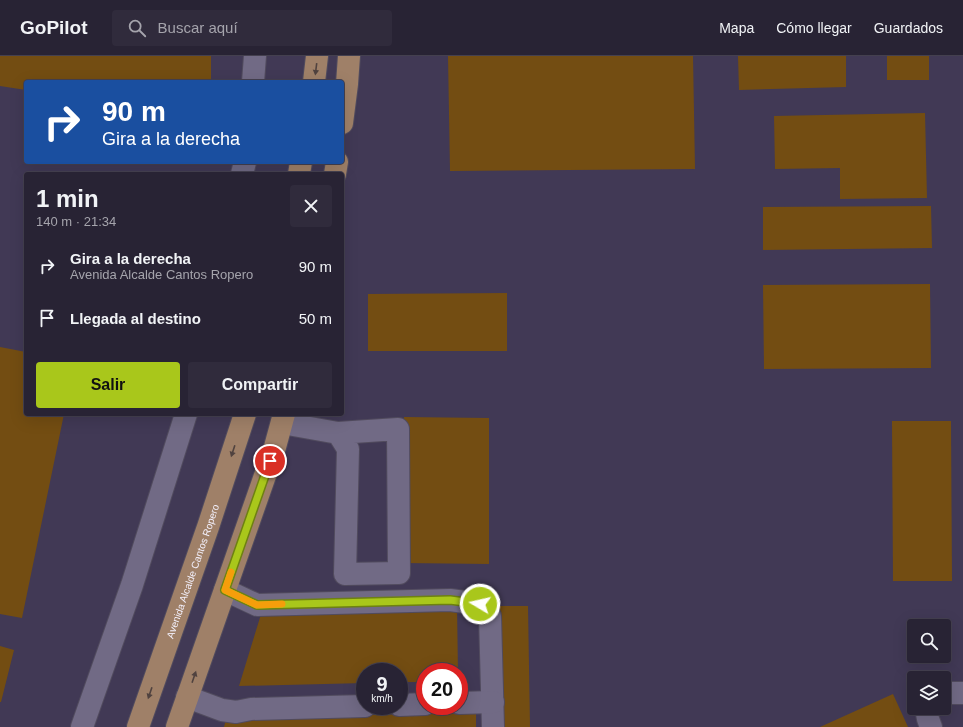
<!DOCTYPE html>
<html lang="es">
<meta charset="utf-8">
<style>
:root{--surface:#282334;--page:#302b3c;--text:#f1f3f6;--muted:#a5a4ac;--line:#44404f;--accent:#a9c71b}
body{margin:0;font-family:Helvetica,sans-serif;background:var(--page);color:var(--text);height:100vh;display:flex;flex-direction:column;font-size:15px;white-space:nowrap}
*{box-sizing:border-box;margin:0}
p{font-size:13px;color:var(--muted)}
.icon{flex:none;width:22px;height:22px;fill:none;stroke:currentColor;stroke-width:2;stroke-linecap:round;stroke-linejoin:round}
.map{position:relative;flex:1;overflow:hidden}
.drawer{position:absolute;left:24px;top:116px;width:320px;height:244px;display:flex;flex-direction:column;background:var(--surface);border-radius:4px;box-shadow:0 4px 16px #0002,0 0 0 1px var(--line)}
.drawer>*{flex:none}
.hud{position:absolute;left:24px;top:24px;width:320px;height:84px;border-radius:4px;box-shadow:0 4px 16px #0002,0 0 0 1px var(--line);background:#1a4fa0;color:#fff;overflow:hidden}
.fabs{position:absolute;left:907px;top:563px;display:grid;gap:8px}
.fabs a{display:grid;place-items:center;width:44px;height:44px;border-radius:4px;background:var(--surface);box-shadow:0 4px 16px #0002,0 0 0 1px var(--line);font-size:20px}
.speed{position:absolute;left:356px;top:607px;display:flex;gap:8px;font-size:20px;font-weight:700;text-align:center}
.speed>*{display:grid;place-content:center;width:52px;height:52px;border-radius:50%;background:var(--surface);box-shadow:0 4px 16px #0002,0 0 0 1px var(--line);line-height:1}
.speed small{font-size:10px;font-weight:400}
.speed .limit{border:6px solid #d22;background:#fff;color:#111}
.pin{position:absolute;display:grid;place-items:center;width:34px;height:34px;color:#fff;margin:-17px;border:2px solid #fff;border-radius:50%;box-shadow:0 1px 4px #0007}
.me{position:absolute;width:44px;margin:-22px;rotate:279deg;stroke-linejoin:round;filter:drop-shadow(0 0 3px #0008)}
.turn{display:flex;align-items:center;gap:14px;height:84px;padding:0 12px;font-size:18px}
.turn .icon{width:52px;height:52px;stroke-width:2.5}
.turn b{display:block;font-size:28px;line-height:34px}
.round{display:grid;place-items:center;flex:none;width:42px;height:42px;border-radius:4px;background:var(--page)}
.head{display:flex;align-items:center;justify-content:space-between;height:68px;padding:0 12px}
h1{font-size:24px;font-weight:700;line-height:30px}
.cta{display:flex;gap:8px;margin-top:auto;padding:8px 12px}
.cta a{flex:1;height:46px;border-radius:4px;background:var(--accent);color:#111;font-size:16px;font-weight:700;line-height:46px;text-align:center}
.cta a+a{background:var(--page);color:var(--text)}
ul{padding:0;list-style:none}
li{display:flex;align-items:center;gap:12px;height:52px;padding:0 12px}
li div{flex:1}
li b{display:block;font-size:15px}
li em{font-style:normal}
header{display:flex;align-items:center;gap:24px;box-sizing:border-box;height:56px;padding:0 20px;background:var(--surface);border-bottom:1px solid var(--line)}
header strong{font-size:19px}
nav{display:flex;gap:22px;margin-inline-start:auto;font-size:14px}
.search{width:280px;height:36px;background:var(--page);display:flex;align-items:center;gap:10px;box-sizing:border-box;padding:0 14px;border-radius:4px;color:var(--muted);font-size:15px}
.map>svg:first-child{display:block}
.built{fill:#413955;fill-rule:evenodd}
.building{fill:#734d12}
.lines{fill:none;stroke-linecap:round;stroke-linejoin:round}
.minor-casing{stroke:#514b5e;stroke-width:24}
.major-casing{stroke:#514b5e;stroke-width:24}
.minor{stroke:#716a85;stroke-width:22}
.major{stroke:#9f8068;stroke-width:22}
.oneway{fill:#50423f}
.route-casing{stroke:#6e8112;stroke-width:10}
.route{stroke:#a9c71b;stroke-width:7}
.slow{stroke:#f59e0b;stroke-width:7}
.labels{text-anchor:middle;stroke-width:4;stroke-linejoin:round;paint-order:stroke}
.street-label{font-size:10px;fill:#f4f1fd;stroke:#1c1924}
</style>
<header>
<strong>GoPilot</strong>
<div class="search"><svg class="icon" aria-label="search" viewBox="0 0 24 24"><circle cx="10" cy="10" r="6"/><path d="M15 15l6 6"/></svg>Buscar aquí</div>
<nav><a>Mapa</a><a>Cómo llegar</a><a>Guardados</a></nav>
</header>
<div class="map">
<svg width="963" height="671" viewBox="0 0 963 671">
<rect width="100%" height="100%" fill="#352f46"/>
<path class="built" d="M0,0H963V671H0ZM26,26H342V106H26ZM26,118H342V358H26ZM914,570H944V600H914ZM365,616H399V650H365ZM425,616H459V650H425ZM914,622H944V652H914Z"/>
<g class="building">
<path d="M0,0H211V26H26V34L0,30Z"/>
<path d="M448,0H693L695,113L450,115Z"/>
<path d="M738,0H846V31L739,34Z"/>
<rect x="887" y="0" width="42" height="24"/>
<path d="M925,57L927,142L840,143V112L775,113L774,60Z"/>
<path d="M931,150L932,192L763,194V151Z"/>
<path d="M930,228L931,312L764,313L763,229Z"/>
<path d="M507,237V295H368V238Z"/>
<path d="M0,291L26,296V358H64L22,562L0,558Z"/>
<path d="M404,361L489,362V508L403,507Z"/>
<path d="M892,365H951L952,525H893Z"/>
<path d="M457,550L458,616H425V626H399V616H365V627L239,630L262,555Z"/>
<path d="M494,550H528L530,671H497Z"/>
<path d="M0,590L14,594L1,646H0Z"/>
<path d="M893,638L908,671H820Z"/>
<path d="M476,656V671H224L226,663Z"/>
</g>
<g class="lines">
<g class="minor-casing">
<g id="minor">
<path d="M253,26L255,0"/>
<path d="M242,118L245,106"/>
<path d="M282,367L338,377L348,393L345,518L399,517L398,373L338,377"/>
<path d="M225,534L257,549L450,544L480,548L490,560L493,671"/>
<path d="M944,637H963"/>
<path d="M187,641L222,654L236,656L251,653L365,650"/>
<path d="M459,647L493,646"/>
<path d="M399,649L425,648"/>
<path d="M926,652L928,663L931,671"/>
<path d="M82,671L132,529L186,358"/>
</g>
</g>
<g class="major-casing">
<g id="major">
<path d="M314,26L317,0"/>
<path d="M342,67L347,28L349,0"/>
<path d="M299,118L301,106"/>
<path d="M335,118L337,106"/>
<path id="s1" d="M138,671L208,471L245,358"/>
<path d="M177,671L275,391L284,358"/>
</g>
</g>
<use href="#minor" class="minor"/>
<use href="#major" class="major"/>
</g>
<defs><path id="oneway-solid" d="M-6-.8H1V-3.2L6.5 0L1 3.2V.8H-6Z"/></defs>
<g class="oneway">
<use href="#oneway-solid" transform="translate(316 13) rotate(97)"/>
<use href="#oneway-solid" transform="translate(233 395) rotate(108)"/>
<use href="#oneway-solid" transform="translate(194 621) rotate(-71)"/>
<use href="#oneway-solid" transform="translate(150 637) rotate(109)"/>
</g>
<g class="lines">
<g class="route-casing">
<path id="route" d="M270,405L225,534L257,549L450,544L480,548"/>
</g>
<use href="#route" class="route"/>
<path class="slow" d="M231,516L225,534L257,549L282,548"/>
</g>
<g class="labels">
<g class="street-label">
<text dy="4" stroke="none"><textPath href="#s1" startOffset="165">Avenida Alcalde Cantos Ropero</textPath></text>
</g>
</g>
</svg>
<div class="fabs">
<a><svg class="icon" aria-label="search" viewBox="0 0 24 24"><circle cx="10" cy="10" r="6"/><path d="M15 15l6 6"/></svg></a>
<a><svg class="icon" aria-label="layers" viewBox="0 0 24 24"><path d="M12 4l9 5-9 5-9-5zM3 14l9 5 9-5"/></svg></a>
</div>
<div class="speed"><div>9<small>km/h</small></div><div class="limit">20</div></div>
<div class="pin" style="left:270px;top:405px;background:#d93025"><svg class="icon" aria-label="arrive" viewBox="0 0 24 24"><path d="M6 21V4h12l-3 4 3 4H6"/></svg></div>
<svg class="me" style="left:480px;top:548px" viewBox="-20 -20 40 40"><circle r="17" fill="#a9c71b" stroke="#fff" stroke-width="3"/><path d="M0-11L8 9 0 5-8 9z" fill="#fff"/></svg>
<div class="hud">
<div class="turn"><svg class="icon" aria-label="right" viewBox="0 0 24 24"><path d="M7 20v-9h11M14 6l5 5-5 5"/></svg><div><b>90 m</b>Gira a la derecha</div></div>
</div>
<section class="drawer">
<div class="head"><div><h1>1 min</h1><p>140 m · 21:34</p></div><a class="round"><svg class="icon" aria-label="close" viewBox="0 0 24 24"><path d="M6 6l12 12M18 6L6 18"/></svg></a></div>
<ul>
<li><svg class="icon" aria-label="right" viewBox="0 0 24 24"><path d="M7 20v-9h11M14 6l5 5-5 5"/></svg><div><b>Gira a la derecha</b><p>Avenida Alcalde Cantos Ropero</p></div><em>90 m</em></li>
<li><svg class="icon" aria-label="arrive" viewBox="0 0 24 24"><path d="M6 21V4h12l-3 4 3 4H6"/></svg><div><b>Llegada al destino</b></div><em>50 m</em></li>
</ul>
<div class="cta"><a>Salir</a><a>Compartir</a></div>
</section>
</div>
